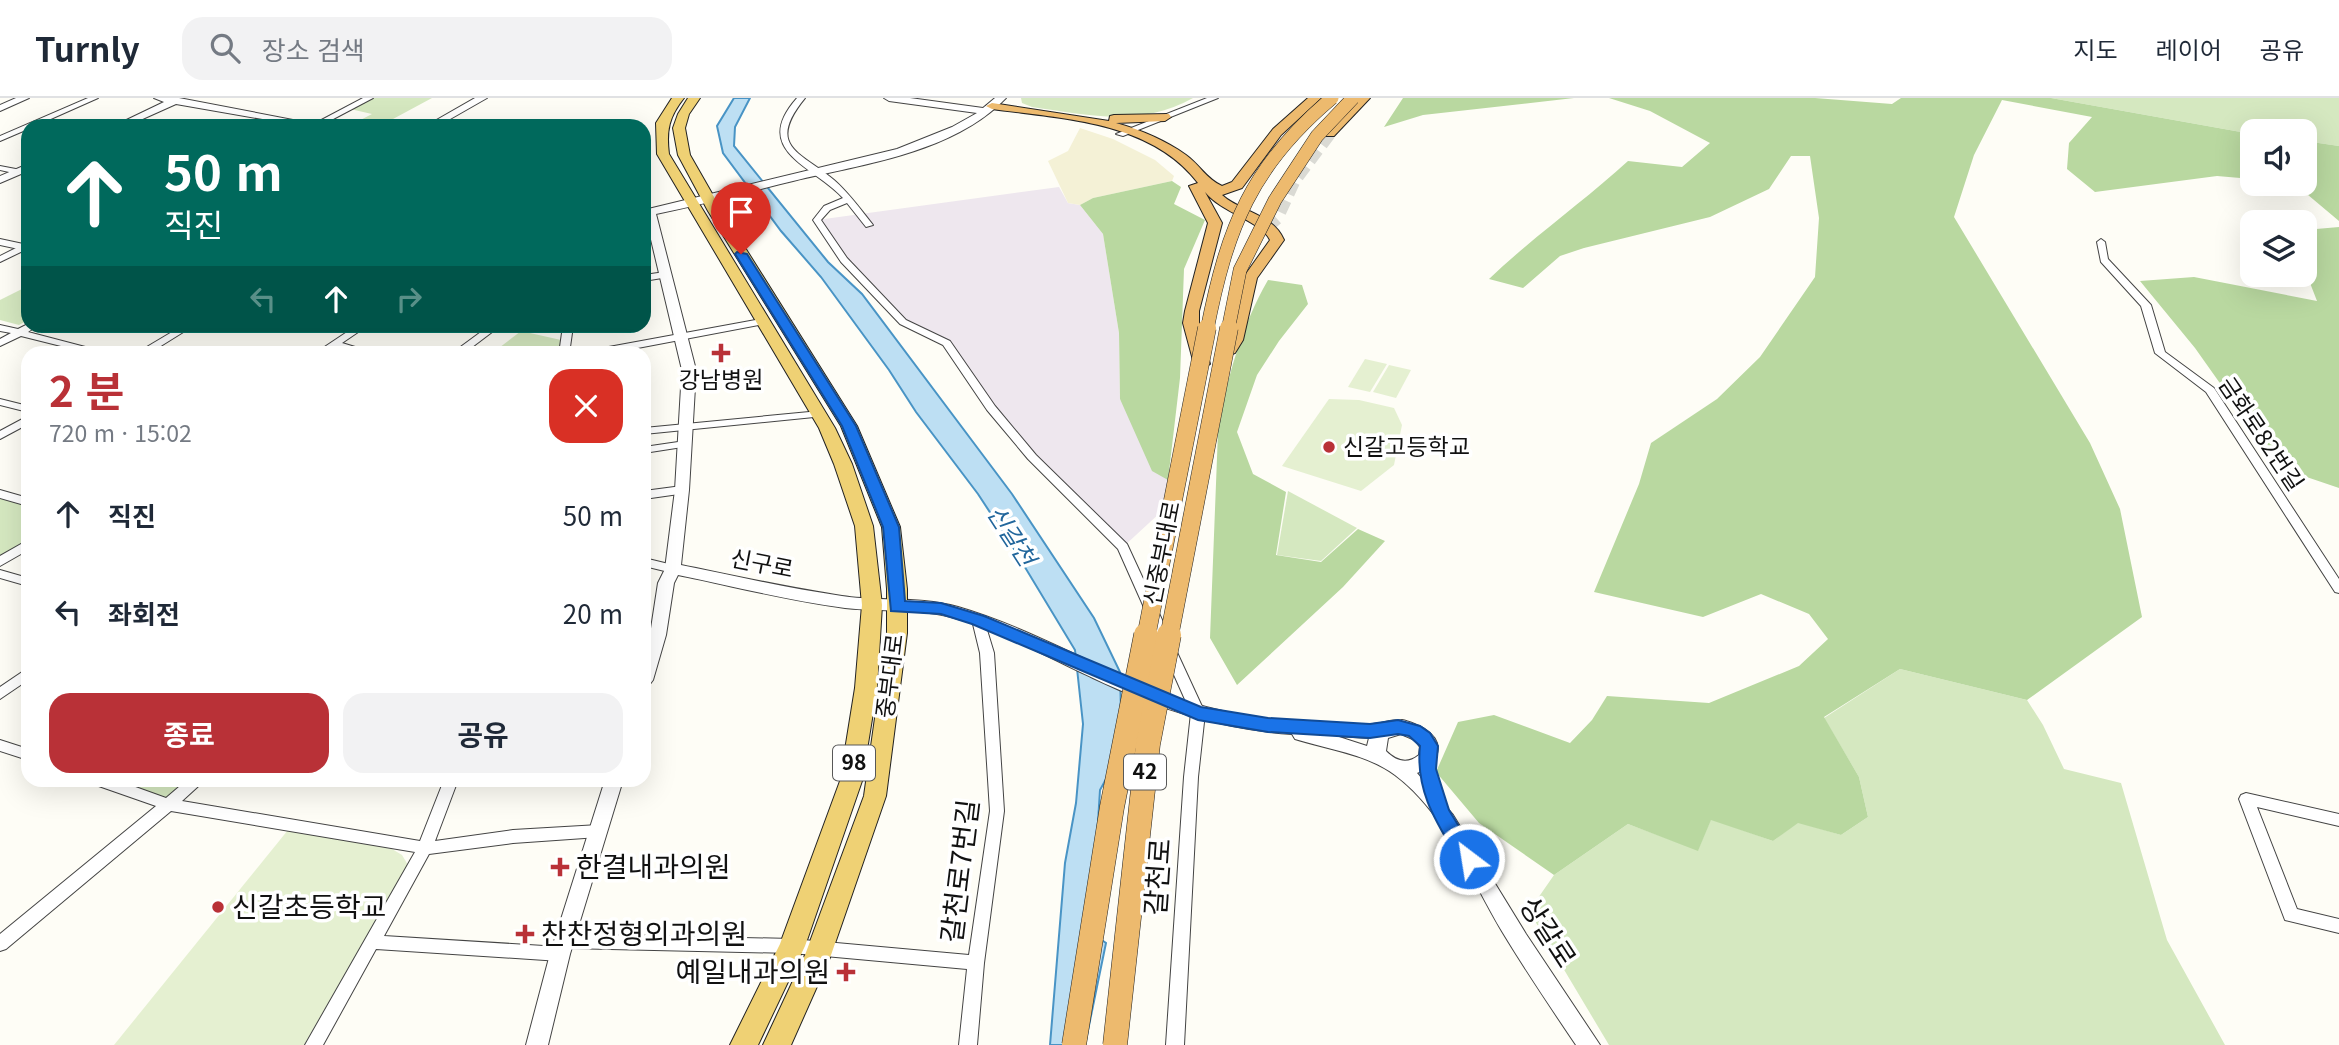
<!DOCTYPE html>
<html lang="ko">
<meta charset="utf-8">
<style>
:root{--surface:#fff;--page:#f2f2f3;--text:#1f2937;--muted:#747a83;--line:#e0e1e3;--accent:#b93137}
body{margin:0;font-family:Georgia,"Noto Sans KR",serif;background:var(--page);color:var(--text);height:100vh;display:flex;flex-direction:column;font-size:26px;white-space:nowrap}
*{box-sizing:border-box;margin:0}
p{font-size:23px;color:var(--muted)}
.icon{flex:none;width:38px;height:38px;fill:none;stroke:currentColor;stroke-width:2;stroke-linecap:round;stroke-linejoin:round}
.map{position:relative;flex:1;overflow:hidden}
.sheet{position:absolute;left:21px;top:248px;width:630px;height:441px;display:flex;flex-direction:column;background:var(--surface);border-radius:21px;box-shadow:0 7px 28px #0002}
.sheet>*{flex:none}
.guide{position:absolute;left:21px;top:21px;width:630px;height:214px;border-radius:21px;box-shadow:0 7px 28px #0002;background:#00695c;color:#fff;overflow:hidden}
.controls{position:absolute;left:2240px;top:21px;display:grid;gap:14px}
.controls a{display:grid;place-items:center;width:77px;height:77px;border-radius:14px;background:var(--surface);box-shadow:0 7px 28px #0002;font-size:35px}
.pin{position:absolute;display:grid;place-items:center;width:60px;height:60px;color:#fff;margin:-72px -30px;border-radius:50% 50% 50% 0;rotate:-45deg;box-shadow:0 0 7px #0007}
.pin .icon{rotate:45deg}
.me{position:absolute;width:77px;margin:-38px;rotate:329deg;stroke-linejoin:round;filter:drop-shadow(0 0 5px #0008)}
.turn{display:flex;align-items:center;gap:24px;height:147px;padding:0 28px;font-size:32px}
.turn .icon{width:91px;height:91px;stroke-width:2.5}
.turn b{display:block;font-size:49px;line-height:60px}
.lanes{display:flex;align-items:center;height:66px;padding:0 28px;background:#0003;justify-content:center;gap:35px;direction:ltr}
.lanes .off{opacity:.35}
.round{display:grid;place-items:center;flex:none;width:74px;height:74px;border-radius:21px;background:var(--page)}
.headline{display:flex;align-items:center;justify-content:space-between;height:119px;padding:0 28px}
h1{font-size:42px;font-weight:700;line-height:52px;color:var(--accent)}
.action{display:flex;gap:14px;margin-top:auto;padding:14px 28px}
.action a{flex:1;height:80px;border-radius:21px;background:var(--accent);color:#fff;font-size:28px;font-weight:700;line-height:80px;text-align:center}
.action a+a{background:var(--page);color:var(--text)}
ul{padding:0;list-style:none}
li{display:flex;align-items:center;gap:21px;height:98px;padding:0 28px}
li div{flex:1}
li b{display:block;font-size:26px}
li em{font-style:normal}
header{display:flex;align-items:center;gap:42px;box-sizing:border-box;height:98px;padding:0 35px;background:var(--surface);border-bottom:2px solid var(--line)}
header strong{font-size:33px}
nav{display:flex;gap:38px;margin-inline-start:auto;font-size:24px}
.search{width:490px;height:63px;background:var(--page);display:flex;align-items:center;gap:18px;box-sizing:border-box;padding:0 24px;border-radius:21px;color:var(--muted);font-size:26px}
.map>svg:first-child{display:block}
.industrial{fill:#eee7ee}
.farmland{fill:#f4f1d6}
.green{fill:#d5e8c0}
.forest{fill:#b9d8a0}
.pitch{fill:#e5f0d1}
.water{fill:#bddff3;stroke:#4994c5;stroke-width:2}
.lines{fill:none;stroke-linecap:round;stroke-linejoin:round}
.trunk-tunnel{stroke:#dadad4;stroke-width:13;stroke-dasharray:13 7;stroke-linecap:butt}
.minor-casing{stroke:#444;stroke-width:2}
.tertiary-casing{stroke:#444;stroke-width:2}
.primary-casing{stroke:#222;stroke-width:2}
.trunk-casing{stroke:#222;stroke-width:2}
.minor{fill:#fff;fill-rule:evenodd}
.tertiary{fill:#fff;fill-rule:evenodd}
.primary{fill:#efd174;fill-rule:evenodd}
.trunk{fill:#edba6e;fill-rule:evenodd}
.trunk-bridge-far2-casing{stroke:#222;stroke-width:14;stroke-linecap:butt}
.trunk-bridge-far1-casing{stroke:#222;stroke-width:19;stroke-linecap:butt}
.trunk-bridge-casing{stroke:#222;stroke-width:25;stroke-linecap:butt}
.trunk-bridge-far2{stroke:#edba6e;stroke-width:13}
.trunk-bridge-far1{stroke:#edba6e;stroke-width:18}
.trunk-bridge{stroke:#edba6e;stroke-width:24}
.route{fill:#1a73e8;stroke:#114b97;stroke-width:2}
.poi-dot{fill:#b93137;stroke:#fff;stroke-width:2.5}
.labels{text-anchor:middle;stroke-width:7;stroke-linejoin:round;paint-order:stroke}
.shield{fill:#fff;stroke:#585858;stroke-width:2}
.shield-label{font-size:21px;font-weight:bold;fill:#111}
.poi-label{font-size:23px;fill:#111;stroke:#fff}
.street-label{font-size:23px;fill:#111;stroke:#fff}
.water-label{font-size:24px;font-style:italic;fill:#21669c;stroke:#fff}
.near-poi-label{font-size:28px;fill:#111;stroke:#fff;text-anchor:start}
.near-street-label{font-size:28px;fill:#111;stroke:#fff}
</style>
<header>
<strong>Turnly</strong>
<div class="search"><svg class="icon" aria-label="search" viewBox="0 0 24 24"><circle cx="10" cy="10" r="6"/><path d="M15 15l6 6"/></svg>장소 검색</div>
<nav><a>지도</a><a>레이어</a><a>공유</a></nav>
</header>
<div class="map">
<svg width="2339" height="947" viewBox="0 0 2339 947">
<rect width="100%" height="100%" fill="#fefdf6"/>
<path class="industrial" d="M1059,89L1068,105L1080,107L1103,136L1119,235L1120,301L1168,382L1162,413L1123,449L1032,359L947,245L903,224L844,162L817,122Z"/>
<path class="farmland" d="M1080,30L1113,41L1155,62L1174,78L1172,83L1093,100L1080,107L1068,105L1048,63L1068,53Z"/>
<g class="green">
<path d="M371,0H432L380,28H349L372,16L350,11Z"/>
<path d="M1021,0H1193C1138,30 1090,17 1032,9L1022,5Z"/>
<path d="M2051,0H2339V48L2305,43V33H2252V36Z"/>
<path d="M28,188V222L19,227L0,222V202Z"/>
<path d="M521,233L561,242L558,255L491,256Z"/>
<path d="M1288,393L1357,430L1321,463L1277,457Z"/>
<path d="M0,399L28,404V446L0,464Z"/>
<path d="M1900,571L2027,602L2043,627L2064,671L2121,685L2167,842L2225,947H1609L1529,813L1554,777L1628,726L1698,752L1711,721L1773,743L1798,724L1841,737L1868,719L1859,679L1824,620Z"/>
<path d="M115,683H190L167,703Z"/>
</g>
<g class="forest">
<path d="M1403,0H1574L1423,17L1384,29Z"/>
<path d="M1609,0H1815L1892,6L1901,0H2051L2252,36V81L2217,78L2095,94L2067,71L2069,45L2092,19L2002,2L1974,57L1954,119L2090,345L2120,411L2142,519L2027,602L1900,571L1824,619L1859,679L1868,719L1841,737L1798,725L1773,743L1711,722L1698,753L1628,726L1554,777L1479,725L1436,674L1458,624L1494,617L1570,645L1592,622L1607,598L1709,605L1799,568L1828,541L1809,516L1761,496L1703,519L1594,494L1639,386L1651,345L1717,301L1760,259L1815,179L1819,120L1810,58H1791L1769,91L1710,119L1584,150L1560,158L1523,190L1489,181C1533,139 1583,104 1628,63L1682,69L1710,45L1650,13Z"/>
<path d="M2305,43L2339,48V123L2295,86H2305Z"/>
<path d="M1172,83L1181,89L1174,106L1205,122L1184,171L1180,280L1168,382L1152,373L1120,301L1119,235L1103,136L1080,107L1093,100Z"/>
<path d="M2339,129V390L2280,370L2195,250L2140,183L2194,179L2317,203L2305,172V132Z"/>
<path d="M1268,182L1302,187L1308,206L1279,243L1257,277L1237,334L1253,376L1286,394L1276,457L1321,464L1358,431L1385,443L1343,489L1237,587L1210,540L1218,334C1226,282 1242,227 1268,182Z"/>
</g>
<g class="pitch">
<path d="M1365,261L1387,266L1370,294L1348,289Z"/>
<path d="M1389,267L1411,272L1396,300L1373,294Z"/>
<path d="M1329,301L1359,302L1394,310L1402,327L1394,367L1361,393L1282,368Z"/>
<path d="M288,732L392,751L402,757L408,767L304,947H114Z"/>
</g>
<path class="water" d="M734,0H750L735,29L734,48L828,164L862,196L1012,396L1094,520L1120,574L1121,615L1111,672L1100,692L1091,835L1106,845L1085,947H1050L1065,765L1076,705L1083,626L1075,552L1014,451L978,396L916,314L889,272L821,179L781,133L723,55L717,28Z"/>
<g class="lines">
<path class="trunk-tunnel" d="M1267,129L1277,120L1294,83L1330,35"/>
<g class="minor-casing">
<g id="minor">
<path d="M88,0H98L35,28H28V31L0,43V38Z"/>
<path d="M363,0H373L320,28L312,27Z"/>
<path d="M797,0H805C765,49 801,54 834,82C849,95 861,112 873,127L866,129L847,105L830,112L821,122L847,160L906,222L950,243L995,308L1036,357L1127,446L1205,615L1198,679L1184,947H1166L1184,679L1191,615L1118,451L1028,361L987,312L943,247L900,226L841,164L813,122L824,108L843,100C814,68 750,53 797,0Z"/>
<path d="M1207,0H1218L1123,38L1116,36Z"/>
<path d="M0,68L21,72L22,74L18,76L0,72Z"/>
<path d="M2101,141L2105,144L2108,161L2151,207L2165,254L2214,290L2339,481V495L2335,494L2206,294L2155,255L2141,208L2101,164L2097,144Z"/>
<path d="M24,146L28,148L27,151L0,164V158Z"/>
<path d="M665,174L670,177L668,179L644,183V177Z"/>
<path d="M761,221L766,224L764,226L606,256H582L587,253Z"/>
<path d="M28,226L37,228L28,234L112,256H93L21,238L0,248V241L11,235L0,233V227L18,231Z"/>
<path d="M182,228H193L148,256H135Z"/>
<path d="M356,228H367L342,245L378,256H359L336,250L327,256H314Z"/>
<path d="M489,228H500L463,256H451Z"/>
<path d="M563,228H573L569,256H559Z"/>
<path d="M0,301L28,308V314L0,307Z"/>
<path d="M820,313L825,316L824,318L644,336V330Z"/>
<path d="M28,318V326L0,341V333Z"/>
<path d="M685,343L689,344L690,346L689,348L644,355V349Z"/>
<path d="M682,388L688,392L686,395L644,401V393Z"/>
<path d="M0,392L28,400V408L0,400Z"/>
<path d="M28,442V452L0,468V458Z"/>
<path d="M644,460L677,468L679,471L673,475L644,468Z"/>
<path d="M0,472L28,480V488L0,480Z"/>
<path d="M978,518L984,522L994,555L1004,713L984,865L977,947H959L967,871L792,855L566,850L560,848L558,843L560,838L566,836L792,841L969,857L990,713L980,555L972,522Z"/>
<path d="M28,570V582L0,601V589Z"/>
<path d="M0,642L28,651V662L0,653Z"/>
<path d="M91,682H116L166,700L187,682H205L182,703L420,743L444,682H458L435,743L513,732L599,727L604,729L606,733L604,737L599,739L513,745L429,756L384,838L560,849L566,851L568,856L566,861L560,863L376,851L323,947H305L415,754L171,713L6,851L0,853V836L156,708L93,686Z"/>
<path d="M2246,695L2339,716V728L2257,709L2297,811L2339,821V835L2285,822L2239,701L2241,697Z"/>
</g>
</g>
<g class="tertiary-casing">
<g id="tertiary">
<path d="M16,0H29L0,13V7Z"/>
<path d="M154,0H179L324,28H302L176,6L127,28H114L164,4Z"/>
<path d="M475,0H487L438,28H426Z"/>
<path d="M884,0H910L983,10L995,0H1006C953,55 863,66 793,83C747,94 702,107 656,116L696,272L689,392L681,467C735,478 788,490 842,498C881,504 920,498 958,509C1058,538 1144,603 1249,618C1289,624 1331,627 1370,626C1381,626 1392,621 1402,622C1408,623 1421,628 1426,632C1447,646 1437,668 1417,675L1453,717L1526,836L1600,947H1576C1551,910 1526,873 1503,835C1471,782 1446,715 1395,677C1367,656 1327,651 1295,641L1292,636C1221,631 1158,611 1093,580C1047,559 1001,532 951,519C916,510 881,514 845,510C789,503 733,488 678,477L674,485L666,537L653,582L650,586L644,588V555L650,537L658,485L665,471L675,392L682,272L644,112L897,51L952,29L977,15L889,3ZM1401,636L1415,642L1420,649L1419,657C1407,667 1396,663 1386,653L1388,640ZM1336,638L1369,640L1367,648Z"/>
<path d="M28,66V73L0,85V78Z"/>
<path d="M0,141L28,147V153L0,147Z"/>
<path d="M605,682H623L570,856L548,947H526L550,856Z"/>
</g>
</g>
<g class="primary-casing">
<g id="primary">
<path d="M672,0H684C669,19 666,32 669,56L835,330L852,366L873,428L882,507L877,590L862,683L805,848L758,947H730L780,846L840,683L855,590L862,507L855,428L834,366L819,330L657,56L656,25Z"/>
<path d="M688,0H700L689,16L685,30L690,57L722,113L857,328L900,429L907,491V535L886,698L831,857L791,947H763L805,857L864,698L887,535V491L882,429L841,328L708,113L678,57L673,30L678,16Z"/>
</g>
</g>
<g class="trunk-casing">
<g id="trunk">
<path d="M1308,0H1321L1281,37L1242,90L1222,97C1241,114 1273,116 1284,142L1257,180L1243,242L1235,255L1229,257L1221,252L1227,242L1243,180L1270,142C1261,123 1222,115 1205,94L1222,125L1199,213V225L1210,266L1202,271L1194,266L1183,225L1185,213L1208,125L1189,88L1198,85C1151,23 1063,21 992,11L986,8L992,5L1109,23L1110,18L1114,17L1169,16L1171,19L1165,23L1116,25C1141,32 1165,42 1186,57C1200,67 1206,81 1222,88L1232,84L1273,31Z"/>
<path d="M1358,0H1370L1334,38H1326V32Z"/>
</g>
</g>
<use href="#minor" class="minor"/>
<use href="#tertiary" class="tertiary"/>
<use href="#primary" class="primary"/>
<use href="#trunk" class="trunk"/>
<g class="trunk-bridge-far2-casing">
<g id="trunk-bridge-far2">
<path d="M1207,232C1227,130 1251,68 1332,0"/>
<path d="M1228,232L1240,172L1275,102L1317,38L1353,0"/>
</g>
</g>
<g class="trunk-bridge-far1-casing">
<g id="trunk-bridge-far1">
<path d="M1146,539L1207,230"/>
<path d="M1169,539L1229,230"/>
</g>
</g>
<g class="trunk-bridge-casing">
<g id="trunk-bridge">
<path d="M1074,947L1112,709L1146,537"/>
<path d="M1115,947L1148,646L1169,537"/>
</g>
</g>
<use href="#trunk-bridge-far2" class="trunk-bridge-far2"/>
<use href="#trunk-bridge-far1" class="trunk-bridge-far1"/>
<use href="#trunk-bridge" class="trunk-bridge"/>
</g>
<path class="route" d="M737,154L747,156L856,328L899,429L905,503L941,505L984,518L1201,609L1268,620L1370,626L1398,622L1420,628L1430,635L1438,648L1436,671L1449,712L1479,761L1476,767L1469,769L1462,767C1439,728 1415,696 1420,648L1409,638L1398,636L1370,640L1268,634L1198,622L972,526L941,516L891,513L883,429L842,328L735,156Z"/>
<g class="poi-dot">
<path d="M717.5 244.5h7v7h7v7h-7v7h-7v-7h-7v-7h7z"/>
<circle cx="1329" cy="349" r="7"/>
<path d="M556.5 758.5h7v7h7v7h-7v7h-7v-7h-7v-7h7z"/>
<circle cx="218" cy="809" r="7"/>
<path d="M521.5 825.5h7v7h7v7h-7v7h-7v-7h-7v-7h7z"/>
<path d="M842.5 863.5h7v7h7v7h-7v7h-7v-7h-7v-7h7z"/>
</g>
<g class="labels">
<g class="shield">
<rect x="833" y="647.5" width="42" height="35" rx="5"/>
<rect x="1124" y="656.5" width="42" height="35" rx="5"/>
</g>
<g class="shield-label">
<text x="854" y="672">98</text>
<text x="1145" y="681">42</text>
</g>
<g class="poi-label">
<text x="721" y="290">강남병원</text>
<text x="1343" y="357" text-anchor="start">신갈고등학교</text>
</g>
<g class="street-label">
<text transform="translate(2261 336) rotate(56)" y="8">금화로82번길</text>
<text transform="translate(1162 455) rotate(-79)" y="8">신중부대로</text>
<text transform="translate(762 466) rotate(11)" y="8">신구로</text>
<text transform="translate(890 578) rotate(-83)" y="8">중부대로</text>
</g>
<g class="water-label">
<text transform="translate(1011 438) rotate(57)" y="8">신갈천</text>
</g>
<g class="near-poi-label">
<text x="576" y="779">한결내과의원</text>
<text x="232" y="819">신갈초등학교</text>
<text x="541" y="846">찬찬정형외과의원</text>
<text x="830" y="884" text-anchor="end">예일내과의원</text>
</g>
<g class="near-street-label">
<text transform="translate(960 773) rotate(-83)" y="10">갈천로7번길</text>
<text transform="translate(1158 779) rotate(-86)" y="10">갈천로</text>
<text transform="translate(1548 834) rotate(57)" y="10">상갈로</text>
</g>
</g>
</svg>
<div class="controls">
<a><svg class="icon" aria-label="sound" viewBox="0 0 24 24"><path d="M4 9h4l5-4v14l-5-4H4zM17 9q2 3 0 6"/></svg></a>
<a><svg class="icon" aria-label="layers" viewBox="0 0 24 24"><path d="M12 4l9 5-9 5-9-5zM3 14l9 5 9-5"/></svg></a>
</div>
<div class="pin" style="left:741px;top:156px;background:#d93025"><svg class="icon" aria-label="arrive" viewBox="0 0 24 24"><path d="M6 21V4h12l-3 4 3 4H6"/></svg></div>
<svg class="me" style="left:1469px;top:761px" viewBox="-20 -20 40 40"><circle r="17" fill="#1a73e8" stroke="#fff" stroke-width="3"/><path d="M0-11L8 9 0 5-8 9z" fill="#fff"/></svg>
<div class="guide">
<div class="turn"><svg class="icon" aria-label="ahead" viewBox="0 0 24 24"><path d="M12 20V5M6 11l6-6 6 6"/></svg><div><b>50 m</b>직진</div></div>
<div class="lanes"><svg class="icon off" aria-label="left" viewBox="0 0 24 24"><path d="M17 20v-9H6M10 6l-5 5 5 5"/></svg><svg class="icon" aria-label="ahead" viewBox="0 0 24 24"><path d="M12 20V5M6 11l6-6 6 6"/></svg><svg class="icon off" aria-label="right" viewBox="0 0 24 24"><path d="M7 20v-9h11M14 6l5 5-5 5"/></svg></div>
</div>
<section class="sheet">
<div class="headline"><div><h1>2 분</h1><p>720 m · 15:02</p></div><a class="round" style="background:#d93025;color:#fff"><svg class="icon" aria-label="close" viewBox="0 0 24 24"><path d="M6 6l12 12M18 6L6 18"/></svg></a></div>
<ul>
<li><svg class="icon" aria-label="ahead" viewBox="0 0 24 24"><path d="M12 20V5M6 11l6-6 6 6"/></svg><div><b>직진</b></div><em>50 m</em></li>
<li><svg class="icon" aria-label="left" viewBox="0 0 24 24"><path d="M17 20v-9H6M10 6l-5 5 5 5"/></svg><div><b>좌회전</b></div><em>20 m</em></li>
</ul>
<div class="action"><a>종료</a><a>공유</a></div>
</section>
</div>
